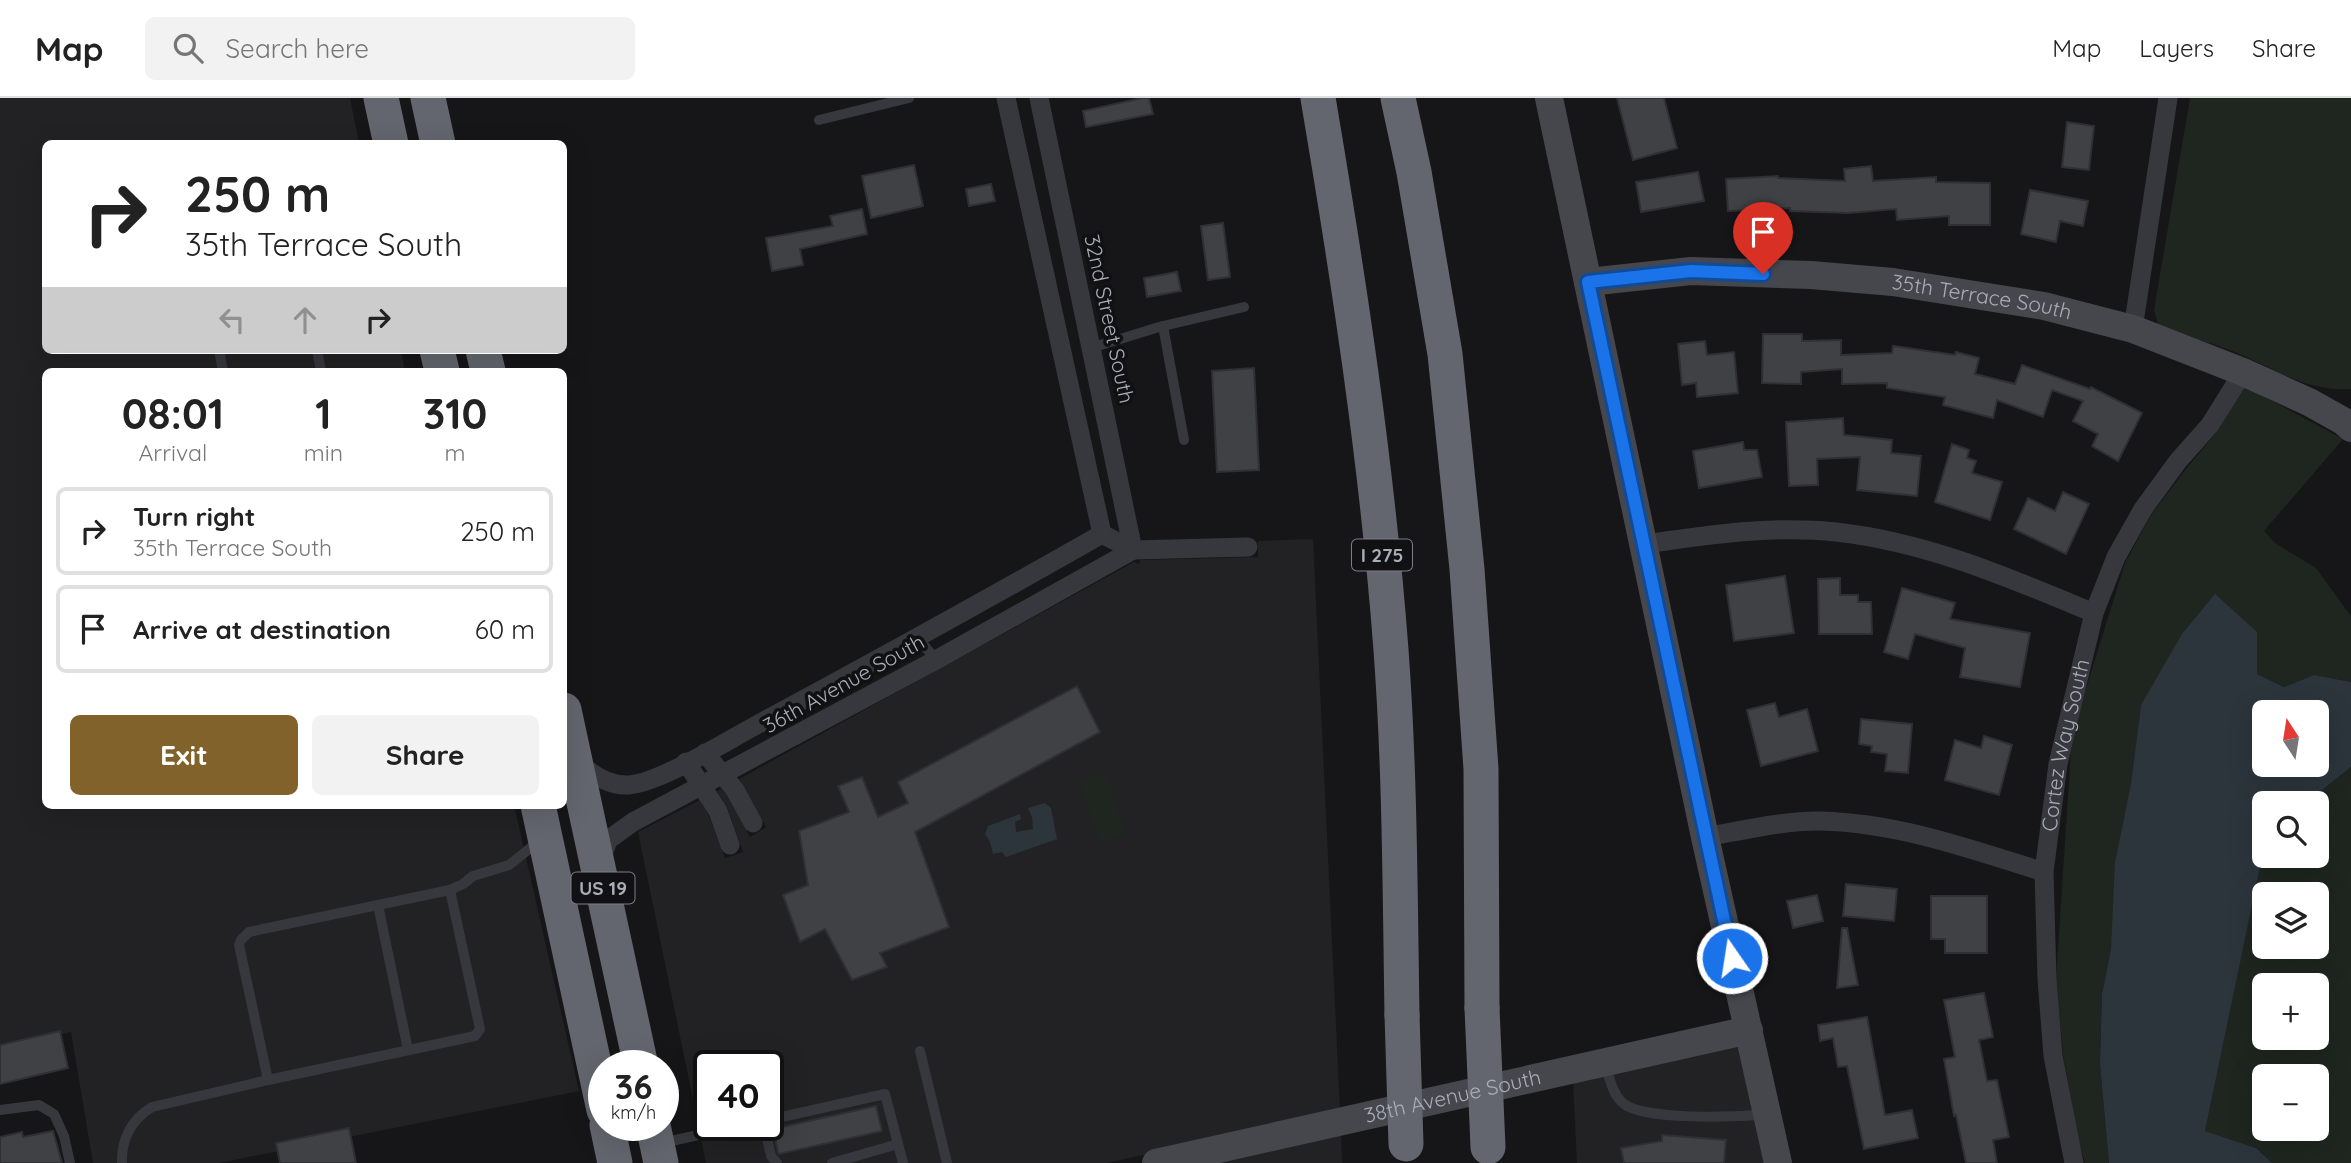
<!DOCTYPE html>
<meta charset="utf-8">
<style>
:root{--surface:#fff;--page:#f2f2f2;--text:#222;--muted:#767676;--line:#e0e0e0;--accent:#80622a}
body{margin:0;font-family:Quicksand,sans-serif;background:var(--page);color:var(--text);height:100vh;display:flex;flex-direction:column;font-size:26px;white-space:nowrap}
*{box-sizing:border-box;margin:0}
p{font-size:23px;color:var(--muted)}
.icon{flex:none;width:38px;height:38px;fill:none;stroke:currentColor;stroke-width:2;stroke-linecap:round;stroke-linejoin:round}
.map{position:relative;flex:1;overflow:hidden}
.drawer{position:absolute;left:42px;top:270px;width:525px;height:441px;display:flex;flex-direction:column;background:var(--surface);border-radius:10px;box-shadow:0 7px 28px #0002}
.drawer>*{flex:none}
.top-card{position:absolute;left:42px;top:42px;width:525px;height:214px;border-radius:10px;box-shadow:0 7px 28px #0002;background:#fff;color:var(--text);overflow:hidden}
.needle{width:46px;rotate:348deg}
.buttons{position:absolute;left:2252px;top:602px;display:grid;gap:14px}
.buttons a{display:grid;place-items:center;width:77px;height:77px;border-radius:10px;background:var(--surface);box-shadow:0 7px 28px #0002;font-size:35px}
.speed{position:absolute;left:588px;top:952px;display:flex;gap:14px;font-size:35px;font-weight:700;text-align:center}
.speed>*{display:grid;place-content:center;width:91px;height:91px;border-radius:50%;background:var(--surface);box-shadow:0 7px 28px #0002;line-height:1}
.speed small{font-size:18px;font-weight:400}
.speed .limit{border:4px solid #111;border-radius:10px;background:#fff;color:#111}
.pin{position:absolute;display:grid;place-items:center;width:60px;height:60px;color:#fff;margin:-72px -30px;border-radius:50% 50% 50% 0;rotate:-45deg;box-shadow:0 0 7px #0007}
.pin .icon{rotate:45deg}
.me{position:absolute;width:77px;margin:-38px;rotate:347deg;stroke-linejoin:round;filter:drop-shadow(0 0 5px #0008)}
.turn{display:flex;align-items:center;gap:24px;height:147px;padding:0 28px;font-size:32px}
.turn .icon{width:91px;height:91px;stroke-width:2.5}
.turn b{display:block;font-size:49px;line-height:60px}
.lanes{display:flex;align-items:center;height:66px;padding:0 28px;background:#0003;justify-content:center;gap:35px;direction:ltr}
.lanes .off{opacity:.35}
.eta{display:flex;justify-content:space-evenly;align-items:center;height:119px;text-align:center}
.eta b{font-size:42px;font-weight:700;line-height:49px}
.cta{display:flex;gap:14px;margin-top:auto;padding:14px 28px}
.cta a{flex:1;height:80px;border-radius:10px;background:var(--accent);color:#fff;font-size:28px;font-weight:700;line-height:80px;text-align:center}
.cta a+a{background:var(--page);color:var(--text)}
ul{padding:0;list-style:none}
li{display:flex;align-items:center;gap:21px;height:88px;margin:0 14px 10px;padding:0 14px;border:4px solid var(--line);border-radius:10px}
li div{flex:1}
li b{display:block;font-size:26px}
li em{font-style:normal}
header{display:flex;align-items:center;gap:42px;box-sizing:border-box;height:98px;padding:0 35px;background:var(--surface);border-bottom:2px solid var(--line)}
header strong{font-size:33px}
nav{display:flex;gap:38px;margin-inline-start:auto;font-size:24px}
.search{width:490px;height:63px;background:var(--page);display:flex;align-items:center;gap:18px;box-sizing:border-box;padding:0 24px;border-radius:10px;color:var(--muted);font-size:26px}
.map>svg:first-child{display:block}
.built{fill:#222225;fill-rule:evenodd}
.green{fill:#1e261f;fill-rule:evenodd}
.water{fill:#2c353c;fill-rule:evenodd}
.building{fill:#404145;stroke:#303034;stroke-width:2}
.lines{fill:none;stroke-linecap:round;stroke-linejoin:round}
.lane{stroke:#37383d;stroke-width:10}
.street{stroke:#37383d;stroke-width:19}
.secondary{stroke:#45474d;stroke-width:28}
.highway{stroke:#63666e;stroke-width:35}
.highway-bridge{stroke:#63666e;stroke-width:35}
.route-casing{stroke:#114b97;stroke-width:18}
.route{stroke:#1a73e8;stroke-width:12}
.labels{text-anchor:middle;stroke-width:7;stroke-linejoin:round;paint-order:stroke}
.shield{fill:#111113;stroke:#7b7e86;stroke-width:2}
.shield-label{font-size:19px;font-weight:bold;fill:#a8adb8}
.street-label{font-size:21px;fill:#a8adb8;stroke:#111113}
</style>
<header>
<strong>Map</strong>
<div class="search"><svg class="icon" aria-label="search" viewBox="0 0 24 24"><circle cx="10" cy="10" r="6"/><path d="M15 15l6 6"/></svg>Search here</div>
<nav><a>Map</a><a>Layers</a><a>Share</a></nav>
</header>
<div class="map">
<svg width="2351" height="1065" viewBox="0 0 2351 1065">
<rect width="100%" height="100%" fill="#161618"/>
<g class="built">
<path d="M0,0H350L359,45L46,46V252H401L405,273H46V707H514L579,993L219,1065H93L71,934L0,950Z"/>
<path d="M1313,441L1340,1013L1107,1065H706L638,734L700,702L709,718L725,760L743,754L727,709L717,693L721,691L728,698L750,739L766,729L739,681L1134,464L1139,466L1140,462L1258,459V443ZM709,968H768V1027H709Z"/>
<path d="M1742,945L1768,1065H1577L1573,983Z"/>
<path d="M1341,1034L1342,1065H1205Z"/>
</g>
<g class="green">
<path d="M2190,0H2351V291C2306,294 2275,271 2235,254C2210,244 2183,238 2158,227L2154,212Z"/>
<path d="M2244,288L2343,341L2264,433L2275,445L2316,470L2351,518V584L2314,577L2284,589L2257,576V534L2141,607L2111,851L2102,896L2100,967L2109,1065H2085L2078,1041L2063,957L2056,881L2071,653L2085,594L2125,465L2151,417L2186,371L2217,334Z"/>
<path d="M2351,669V1065H2272L2256,1050L2205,1033L2263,750L2264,749V758H2317V705H2306ZM2264,796H2317V849H2264ZM2264,887H2317V940H2264ZM2264,978H2317V1031H2264Z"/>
<path d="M1106,674L1126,736L1100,745L1079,682Z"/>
</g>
<g class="water">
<path d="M2215,496L2257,534V576L2284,589L2314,577L2351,584V669L2306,705H2264V749L2205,1033L2256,1050L2272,1065H2109L2100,967L2102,896L2111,851L2115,765L2131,686L2141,607L2182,536ZM2264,614H2317V667H2264Z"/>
<path d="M1045,705L1051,710L1057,741L1006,759L1002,754L993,756L990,744L985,736L988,728L1020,716L1021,721L1015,724L1016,734L1033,731L1032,719L1028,710Z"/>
</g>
<g class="building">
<path d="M1142,0H1149L1153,16L1086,29L1083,13Z"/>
<path d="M1617,0H1664L1677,50L1633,62Z"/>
<path d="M2067,24L2094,28L2089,72L2062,69Z"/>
<path d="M914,67L923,108L871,120L862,78Z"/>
<path d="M1871,68L1873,83L1936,79V84L1990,85V127H1949V118L1897,122L1896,111L1848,115L1790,113V110L1728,113L1726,81L1778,78V80L1845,83L1844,71Z"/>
<path d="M1698,74L1704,103L1641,114L1636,84Z"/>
<path d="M991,86L995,103L969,108L966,91Z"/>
<path d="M2030,92L2088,103L2083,128L2060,123L2056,144L2021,136Z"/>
<path d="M862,111L867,136L800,151L803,167L772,173L766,140L833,128L830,118Z"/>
<path d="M1223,125L1230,179L1208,182L1201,128Z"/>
<path d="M1177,174L1181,193L1147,199L1144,180Z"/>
<path d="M1763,236H1802V243L1841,242V257L1892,255L1893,248L1955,257L1956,254L1979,260L1975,276L2015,286L2022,267L2090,291L2091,289L2142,315L2118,363L2092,348L2098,336L2073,323L2083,303L2052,292L2043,319L1997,302L1993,320L1943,307L1945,299L1887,290V285L1842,286V271L1801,274V286L1762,285Z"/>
<path d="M1705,243L1707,257L1734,254L1738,295L1697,299L1696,285L1682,287L1678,246Z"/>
<path d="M1254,270L1259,372L1217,374L1212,273Z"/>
<path d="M1843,320L1844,337L1892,342L1891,355L1921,358L1917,398L1857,392L1860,359L1817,361L1818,387L1789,388L1786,324Z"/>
<path d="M1743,344L1744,352H1757L1762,379L1699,390L1693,353Z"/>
<path d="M1952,346L1969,352L1967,360L1976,363L1972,375L2002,384L1990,422L1935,404Z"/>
<path d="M2063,394L2089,406L2066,456L2014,431L2028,400L2055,413Z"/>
<path d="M1785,478L1794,535L1734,543L1726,487Z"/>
<path d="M1840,480V497H1858V504H1871L1872,536H1819L1818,481Z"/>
<path d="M1902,490L1955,505L1950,521L2030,535L2020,589L1960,579L1965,550L1915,536L1908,561L1884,554Z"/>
<path d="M1077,588L1100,634L915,734L949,829L880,855L887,869L852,882L825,831L800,844L783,797L808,787L799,733L849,714L838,688L862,679L878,719L908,705L898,684Z"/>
<path d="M1775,605L1779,619L1807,611L1818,653L1761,668L1747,612Z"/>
<path d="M1861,621L1912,626L1908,675L1885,673L1887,656L1871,654L1872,648L1859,646Z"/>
<path d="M1984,638L2012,647L1999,697L1945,682L1955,642L1981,650Z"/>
<path d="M1846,786L1897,791L1894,823L1843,818Z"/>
<path d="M1817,797L1823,823L1793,830L1787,803Z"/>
<path d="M1931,798H1987V855H1945V841H1931Z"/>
<path d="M1842,830H1847L1858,887L1837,890Z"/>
<path d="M1984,895L1993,939L1979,942L1987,983L1997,982L2009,1039L1993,1042L1997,1065H1966L1956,1017L1954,1018L1944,961L1955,959L1944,902Z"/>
<path d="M1867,919L1885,1017L1912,1012L1918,1040L1864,1051L1847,968L1838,969L1833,940L1820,943L1818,927Z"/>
<path d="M60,933L68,970L0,986V947Z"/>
<path d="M876,1008L882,1033L779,1056L778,1055L773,1031Z"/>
<path d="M349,1030L356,1065H280L276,1045Z"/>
<path d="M53,1033L62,1065H0V1039L22,1034L23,1039Z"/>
<path d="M1662,1037L1726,1042L1724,1065H1624L1621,1050L1662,1043Z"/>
</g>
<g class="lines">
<g class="lane">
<path d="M819,22L909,0"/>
<path d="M1163,228L1184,342"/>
<path d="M1091,250L1159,229L1244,209"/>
<path d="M219,252L223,273"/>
<path d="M317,252L321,273"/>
<path d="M918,540L936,562"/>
<path d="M378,807L408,952"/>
<path d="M920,953L947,1065"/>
<path d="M1605,965C1609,978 1612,996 1623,1005C1641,1022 1737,1020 1764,1016"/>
<path d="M268,982L475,938L480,931L450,792"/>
<path d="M0,1012L39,1007L54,1016L64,1038L70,1065"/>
<path d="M768,1022L885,996L903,1065"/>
<path d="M764,1027L771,1058L777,1065"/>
<path d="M662,1045L744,1027"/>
<path d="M122,1065C121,1041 132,1021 152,1009L268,982L239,847L241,842L249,834L450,792L463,786L473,778L509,767L539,743"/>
<path d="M832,1065L898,1046"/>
</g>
<g class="street">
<path d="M1006,0L1102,436"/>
<path d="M1039,0L1133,452"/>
<path d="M2133,231L2168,0"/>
<path d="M1102,436L1133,452L1248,449"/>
<path d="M1645,446C1707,437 1772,427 1836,434C1927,444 2010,480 2094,515"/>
<path d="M705,655L735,692L753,725"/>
<path d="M578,664C592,677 609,688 629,687C659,685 725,644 753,629C870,566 986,502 1102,436"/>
<path d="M686,664L718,713L730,747"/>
<path d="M1705,739C1740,733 1787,722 1821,723C1898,725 1971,751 2044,774"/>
<path d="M601,762L608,742L633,724L936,562L1133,452"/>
<path id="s1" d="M2074,1065L2053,958L2047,881L2044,774L2058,666L2094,515L2116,459L2143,411L2178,363L2210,327L2243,274"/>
</g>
<g class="secondary">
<path d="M1549,0L1705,739L1778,1065"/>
<path id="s2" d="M1588,184L1691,173L1811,177L1893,184L2044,208L2133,231L2243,274L2309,304L2343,323L2351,330"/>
<path id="s3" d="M1156,1065L1749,932"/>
</g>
<g class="highway">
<path d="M381,0L391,46"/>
<path d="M428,0L438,46"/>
<path d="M1318,0C1349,183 1377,366 1391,552C1400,673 1400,795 1402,917"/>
<path d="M1398,0L1414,74L1445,256L1467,471L1481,671L1482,910"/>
<path d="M437,252L442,273"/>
<path d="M483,252L488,273"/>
<path d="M564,612L641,968"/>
<path d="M538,707L604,1012"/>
<path d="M607,1027L615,1065"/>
<path d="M653,1027L661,1065"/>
</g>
<g class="highway-bridge">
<path d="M1482,910L1488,1049"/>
<path d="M1402,917L1406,1046"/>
</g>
</g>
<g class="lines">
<g class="route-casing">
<path id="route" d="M1732,860L1588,184L1691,173L1763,176"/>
</g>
<use href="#route" class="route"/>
</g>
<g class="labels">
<g class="shield">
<rect x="1352" y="441.5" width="60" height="31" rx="5"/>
<rect x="571.5" y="774.5" width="63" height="31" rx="5"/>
</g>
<g class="shield-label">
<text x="1382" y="464">I 275</text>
<text x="603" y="797">US 19</text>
</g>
<g class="street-label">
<text dy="7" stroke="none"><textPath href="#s2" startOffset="396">35th Terrace South</textPath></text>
<text transform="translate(1109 221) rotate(78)" y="7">32nd Street South</text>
<text transform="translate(844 586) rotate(-29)" y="7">36th Avenue South</text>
<text dy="7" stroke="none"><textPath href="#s1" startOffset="422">Cortez Way South</textPath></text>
<text dy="7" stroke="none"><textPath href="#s3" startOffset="304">38th Avenue South</textPath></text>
</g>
</g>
</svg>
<div class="buttons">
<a><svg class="needle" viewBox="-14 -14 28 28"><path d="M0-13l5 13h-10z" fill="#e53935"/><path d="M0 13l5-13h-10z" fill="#767676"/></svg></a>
<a><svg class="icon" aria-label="search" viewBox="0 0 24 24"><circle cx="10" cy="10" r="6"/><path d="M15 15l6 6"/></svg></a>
<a><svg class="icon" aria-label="layers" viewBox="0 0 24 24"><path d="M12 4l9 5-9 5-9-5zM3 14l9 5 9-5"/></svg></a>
<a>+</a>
<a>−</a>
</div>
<div class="speed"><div>36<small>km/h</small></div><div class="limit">40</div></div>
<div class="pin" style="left:1763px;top:176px;background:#d93025"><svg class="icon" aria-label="arrive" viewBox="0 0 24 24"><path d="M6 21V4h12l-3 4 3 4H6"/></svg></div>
<svg class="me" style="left:1732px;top:860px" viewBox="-20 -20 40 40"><circle r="17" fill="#1a73e8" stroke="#fff" stroke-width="3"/><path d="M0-11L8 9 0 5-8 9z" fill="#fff"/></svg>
<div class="top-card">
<div class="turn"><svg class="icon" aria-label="right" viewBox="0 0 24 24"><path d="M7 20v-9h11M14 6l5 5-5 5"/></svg><div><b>250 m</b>35th Terrace South</div></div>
<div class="lanes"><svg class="icon off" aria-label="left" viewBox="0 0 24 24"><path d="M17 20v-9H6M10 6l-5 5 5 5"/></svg><svg class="icon off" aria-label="ahead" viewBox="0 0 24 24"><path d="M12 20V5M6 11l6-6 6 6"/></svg><svg class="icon" aria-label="right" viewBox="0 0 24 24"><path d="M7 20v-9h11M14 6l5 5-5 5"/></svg></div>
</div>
<section class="drawer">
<div class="eta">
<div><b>08:01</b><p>Arrival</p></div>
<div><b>1</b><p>min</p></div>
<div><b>310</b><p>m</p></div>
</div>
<ul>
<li><svg class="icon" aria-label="right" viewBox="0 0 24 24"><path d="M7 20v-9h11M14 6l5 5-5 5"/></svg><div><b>Turn right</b><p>35th Terrace South</p></div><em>250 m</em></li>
<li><svg class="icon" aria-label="arrive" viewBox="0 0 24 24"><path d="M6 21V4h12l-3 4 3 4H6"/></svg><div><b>Arrive at destination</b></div><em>60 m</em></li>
</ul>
<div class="cta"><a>Exit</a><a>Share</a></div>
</section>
</div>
